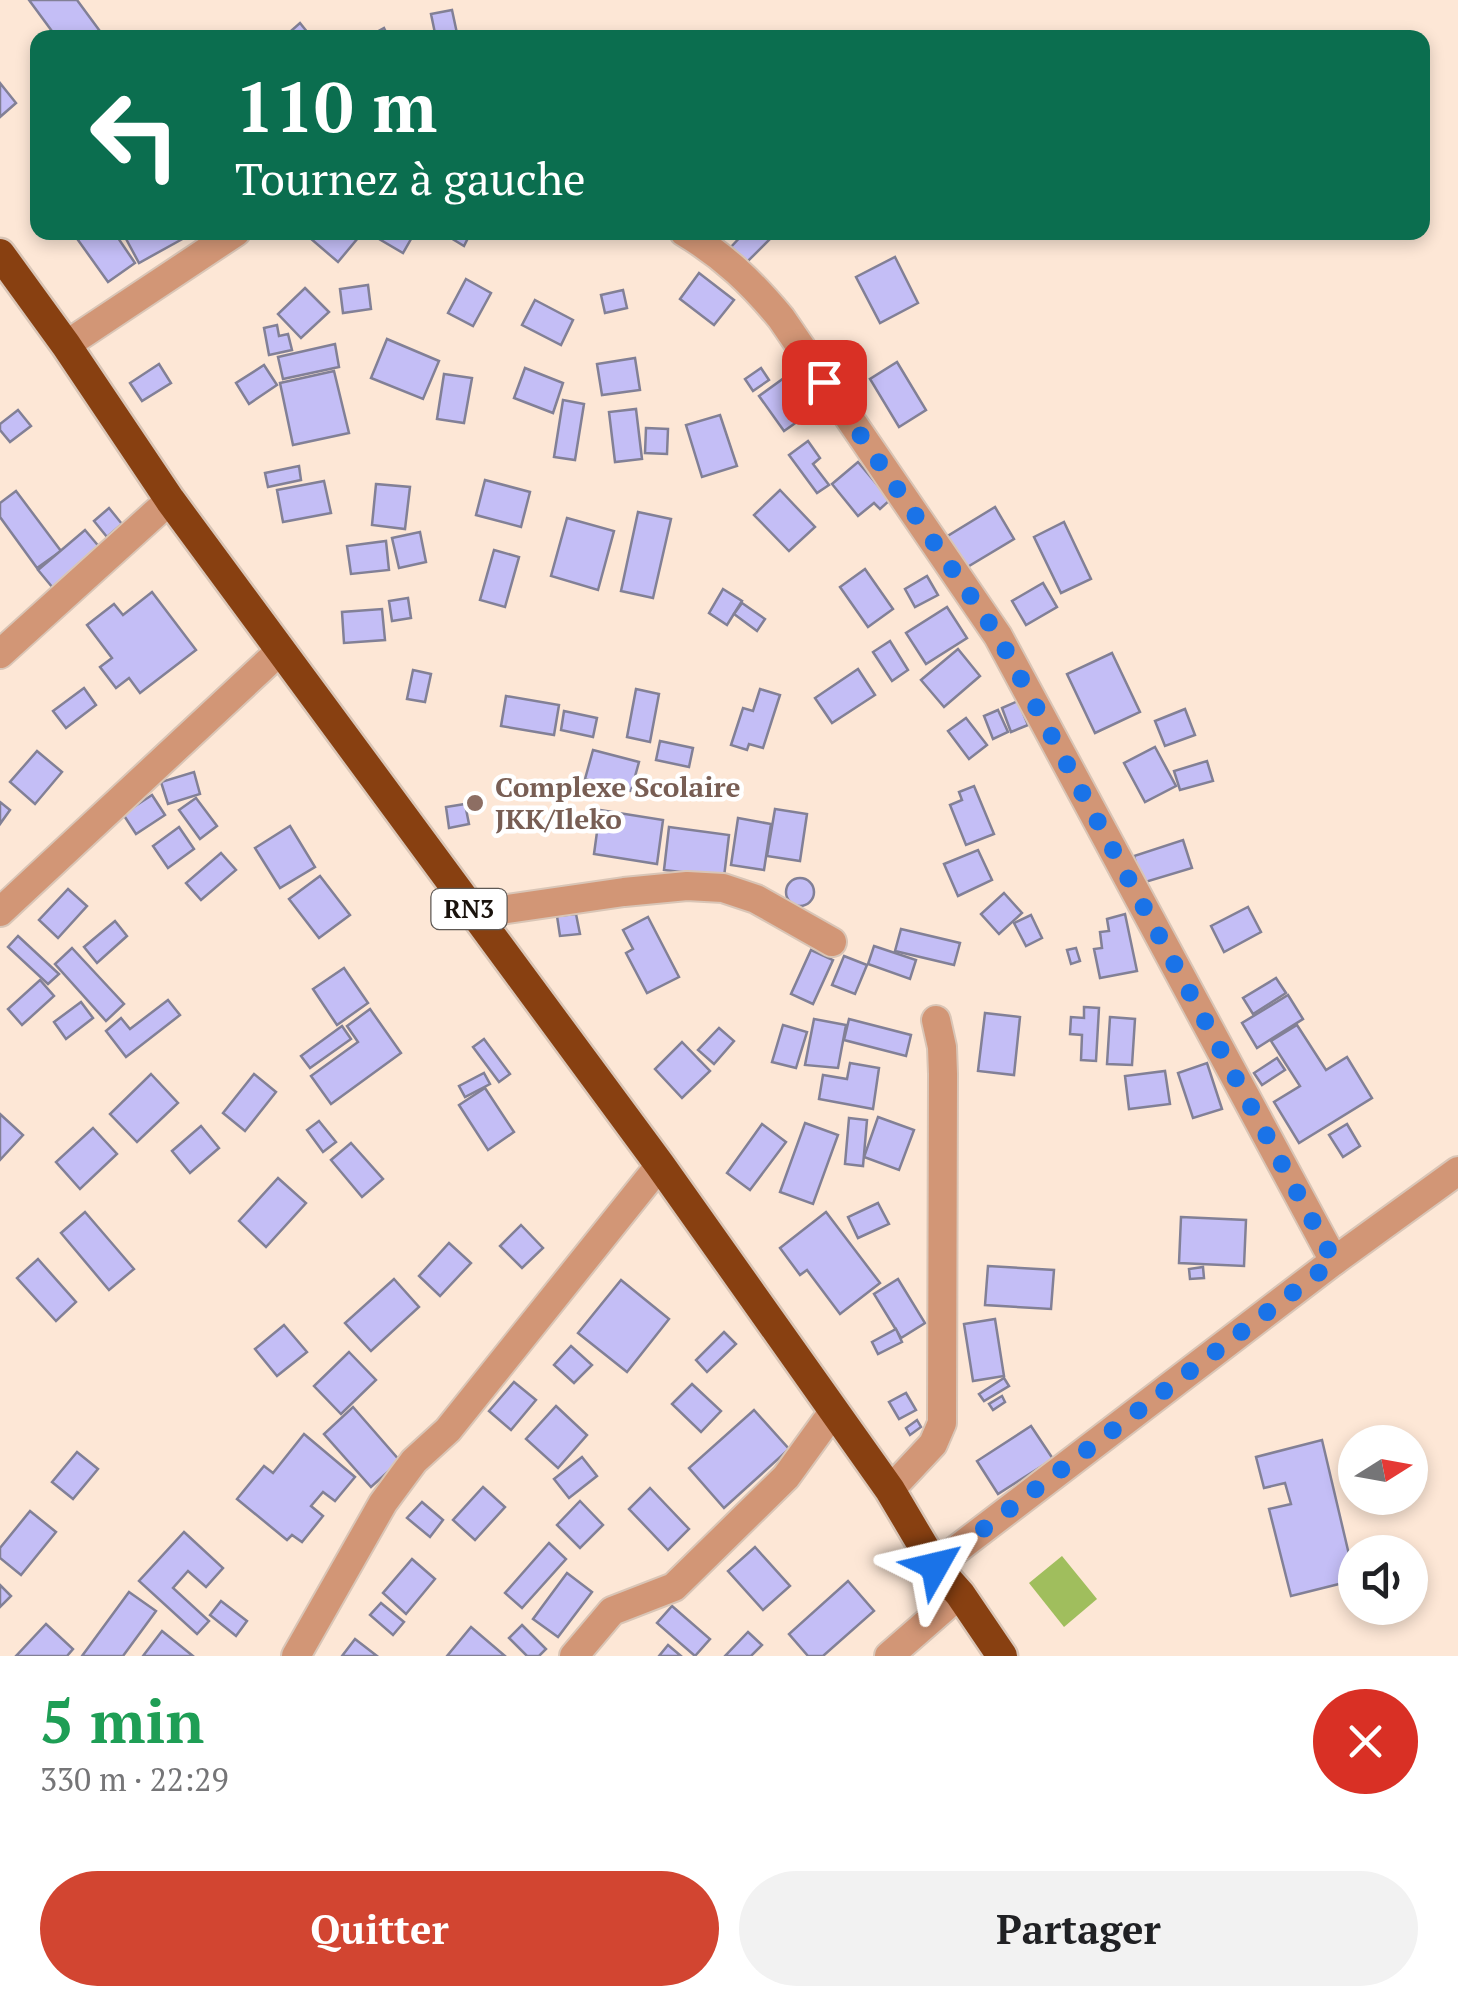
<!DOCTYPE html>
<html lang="fr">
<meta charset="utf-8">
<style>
:root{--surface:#fff;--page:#f2f2f2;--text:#202124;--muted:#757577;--accent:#d24531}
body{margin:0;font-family:"PT Serif",serif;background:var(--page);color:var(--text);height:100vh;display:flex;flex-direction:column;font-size:38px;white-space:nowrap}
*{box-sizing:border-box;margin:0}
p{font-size:32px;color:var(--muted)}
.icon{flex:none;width:55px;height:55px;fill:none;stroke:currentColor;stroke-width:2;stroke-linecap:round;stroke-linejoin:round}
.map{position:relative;height:1656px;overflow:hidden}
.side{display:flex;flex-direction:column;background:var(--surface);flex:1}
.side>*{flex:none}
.banner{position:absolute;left:30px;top:30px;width:1400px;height:210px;border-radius:20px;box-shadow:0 5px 15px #0003;background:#0b6e4f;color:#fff;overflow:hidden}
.needle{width:65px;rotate:79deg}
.fabs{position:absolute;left:1338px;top:1425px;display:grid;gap:20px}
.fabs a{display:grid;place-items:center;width:90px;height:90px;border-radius:50%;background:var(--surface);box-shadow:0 5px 15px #0003;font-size:50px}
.pin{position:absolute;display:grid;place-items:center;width:85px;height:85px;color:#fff;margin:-42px;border-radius:20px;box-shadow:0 5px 15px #0006}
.me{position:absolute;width:110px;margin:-55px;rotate:53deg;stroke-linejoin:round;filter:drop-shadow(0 0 8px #0008)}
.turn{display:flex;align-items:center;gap:35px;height:210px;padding:0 40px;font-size:45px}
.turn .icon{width:130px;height:130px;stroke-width:2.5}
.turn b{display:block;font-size:70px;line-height:85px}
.round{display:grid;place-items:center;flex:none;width:105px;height:105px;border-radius:52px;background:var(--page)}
.head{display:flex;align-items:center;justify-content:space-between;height:170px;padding:0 40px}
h1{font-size:60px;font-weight:700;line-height:75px;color:#1e9e55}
.primary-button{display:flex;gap:20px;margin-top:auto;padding:20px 40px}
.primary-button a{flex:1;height:115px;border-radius:60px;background:var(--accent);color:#fff;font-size:40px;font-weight:700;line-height:115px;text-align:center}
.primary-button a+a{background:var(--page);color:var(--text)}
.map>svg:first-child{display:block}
.forest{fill:#a0be5d}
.building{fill:#c4bef6;stroke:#828096;stroke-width:2.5}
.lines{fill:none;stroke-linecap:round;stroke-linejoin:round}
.street-casing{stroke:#d9c5b6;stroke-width:32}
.highway-casing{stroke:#d9c5b6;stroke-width:35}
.street{stroke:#d29676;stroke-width:28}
.highway{stroke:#884011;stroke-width:30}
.route{stroke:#1a73e8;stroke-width:18;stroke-dasharray:0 32.4}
.education-dot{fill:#8d6e63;stroke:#fff;stroke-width:4}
.labels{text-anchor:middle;stroke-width:9;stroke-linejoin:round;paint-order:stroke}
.shield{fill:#fff;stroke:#5e5955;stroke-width:2.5}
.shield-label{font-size:25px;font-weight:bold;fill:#19120c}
.education-label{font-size:28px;font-weight:bold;fill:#785e54;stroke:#fff;text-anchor:start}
</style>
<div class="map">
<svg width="1458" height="1656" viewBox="0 0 1458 1656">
<rect width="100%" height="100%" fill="#fde7d6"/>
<path class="forest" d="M1062,1556L1097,1599L1064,1627L1029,1583Z"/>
<g class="building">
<path d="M29,0H77L105,38H57Z"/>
<path d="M452,10L458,38H436L431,14Z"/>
<path d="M300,23L312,38H283Z"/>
<path d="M384,28L389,38H366Z"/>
<path d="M0,83L16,103L0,117Z"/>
<path d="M88,232H114L135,263L108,282L78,240Z"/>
<path d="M132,232H184L186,237L139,263L125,237Z"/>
<path d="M303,232H363L338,262Z"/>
<path d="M376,232H415L403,253L374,236Z"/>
<path d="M441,232H471L464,246Z"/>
<path d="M745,232H777L746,263L731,247Z"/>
<path d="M895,257L918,303L880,323L856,277Z"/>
<path d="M699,273L734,300L714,325L680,299Z"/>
<path d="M466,279L491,293L473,326L448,313Z"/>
<path d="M368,285L371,309L343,313L340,289Z"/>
<path d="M305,288L329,312L301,338L278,314Z"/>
<path d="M623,290L627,308L605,313L601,295Z"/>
<path d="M535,300L573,320L561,345L522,325Z"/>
<path d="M277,325L279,336L288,334L292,350L269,355L264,328Z"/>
<path d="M387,339L439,361L423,399L371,378Z"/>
<path d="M335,344L339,367L283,379L278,357Z"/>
<path d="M635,358L640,390L602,395L597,364Z"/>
<path d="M897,362L926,410L899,427L870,379Z"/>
<path d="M159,364L171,383L142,401L130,383Z"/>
<path d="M264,365L277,385L249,404L236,383Z"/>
<path d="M525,368L563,383L553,413L514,398Z"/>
<path d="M761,368L769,380L753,391L745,379Z"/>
<path d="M795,370L813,397L797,408L804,417L784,431L759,396Z"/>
<path d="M334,371L349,433L293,445L280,383Z"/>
<path d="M444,374L472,378L464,423L437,419Z"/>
<path d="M563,400L584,404L575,460L554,457Z"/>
<path d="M636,409L642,459L615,462L609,412Z"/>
<path d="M18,410L31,426L10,442L0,430V424Z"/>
<path d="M720,415L737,466L702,477L686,425Z"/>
<path d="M646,428L668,429L667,454L645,453Z"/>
<path d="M808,441L820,458L813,464L829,485L817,493L789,455Z"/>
<path d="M858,462L890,500L880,509L874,503L858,516L832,484Z"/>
<path d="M299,466L301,480L268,487L265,473Z"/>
<path d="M485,480L530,492L521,527L476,515Z"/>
<path d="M324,481L331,513L283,522L277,490Z"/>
<path d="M376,484L410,487L405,529L372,525Z"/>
<path d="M780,490L815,527L789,551L754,515Z"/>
<path d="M16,491L61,551L37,568L0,517V503Z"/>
<path d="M995,507L1014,539L964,569L946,537Z"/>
<path d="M109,508L122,524L107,537L94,521Z"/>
<path d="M638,512L671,519L653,598L621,591Z"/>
<path d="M567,518L614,531L598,590L551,576Z"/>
<path d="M1064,522L1091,579L1061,593L1034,537Z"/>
<path d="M85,530L101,549L53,588L38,570Z"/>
<path d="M420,532L426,562L399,568L392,538Z"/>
<path d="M386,541L389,570L351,574L347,546Z"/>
<path d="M494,550L519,557L505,607L480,600Z"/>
<path d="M865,569L893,609L868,627L840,587Z"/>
<path d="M927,576L938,595L915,607L905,589Z"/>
<path d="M1043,583L1057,607L1026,625L1012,601Z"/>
<path d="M723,589L742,601L727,625L709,613Z"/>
<path d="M152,592L196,650L140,693L129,678L116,688L100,667L112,658L87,625L114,604L123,615Z"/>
<path d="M408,598L411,618L392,621L389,601Z"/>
<path d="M742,603L765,619L757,631L734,614Z"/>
<path d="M947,607L967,638L926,664L906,633Z"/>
<path d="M382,609L385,640L344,643L342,612Z"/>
<path d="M890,641L908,670L892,681L873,652Z"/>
<path d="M958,649L980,676L944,707L921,680Z"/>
<path d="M1112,653L1140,712L1095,733L1067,674Z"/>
<path d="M858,669L875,695L832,723L815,698Z"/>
<path d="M413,670L431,674L425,702L407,699Z"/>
<path d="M84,688L96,705L66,728L53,711Z"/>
<path d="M636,689L659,694L650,742L627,737Z"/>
<path d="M760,689L780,695L763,748L749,744L747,750L731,745L743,708L753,711Z"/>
<path d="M506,696L559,705L554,735L501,726Z"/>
<path d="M1018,701L1028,725L1011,732L1002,708Z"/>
<path d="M1185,709L1195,735L1165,746L1155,721Z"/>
<path d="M998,710L1008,732L993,739L984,716Z"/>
<path d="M564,711L597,718L593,737L561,730Z"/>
<path d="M966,718L987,745L969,759L948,731Z"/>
<path d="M660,741L693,748L689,767L656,760Z"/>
<path d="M1155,747L1176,786L1145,802L1124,763Z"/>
<path d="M593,750L639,762L631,791L585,779Z"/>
<path d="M37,751L62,772L35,804L10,782Z"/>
<path d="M1207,761L1213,781L1180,790L1174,771Z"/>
<path d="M194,772L200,794L168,804L161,782Z"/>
<path d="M974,786L994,834L966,845L950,805L962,800L959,792Z"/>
<path d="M152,795L165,815L136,834L123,814Z"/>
<path d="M196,798L217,826L200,839L179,810Z"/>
<path d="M0,802L10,810L0,824Z"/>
<path d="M465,804L469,824L449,828L446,807Z"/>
<path d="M775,809L807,814L800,861L767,856Z"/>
<path d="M600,810L663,820L657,864L594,854Z"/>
<path d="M738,818L771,824L764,870L731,865Z"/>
<path d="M290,826L315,867L280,888L255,848Z"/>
<path d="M179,827L194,849L168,868L153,846Z"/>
<path d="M669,827L729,835L724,877L664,870Z"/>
<path d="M1183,840L1192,868L1142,883L1134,856Z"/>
<path d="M978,850L992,880L958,896L944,864Z"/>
<path d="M221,853L236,870L201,900L186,883Z"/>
<path d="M320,876L350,915L319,938L289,899Z"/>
<circle cx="800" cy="892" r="14"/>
<path d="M68,889L87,906L58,938L39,920Z"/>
<path d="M1004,893L1022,913L999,934L981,914Z"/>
<path d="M1248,907L1261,932L1224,952L1211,926Z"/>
<path d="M576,914L580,934L560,936L557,916Z"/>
<path d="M1125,914L1137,971L1100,978L1094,949L1102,948L1100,932L1109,931L1107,919Z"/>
<path d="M1031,915L1042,938L1026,946L1014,923Z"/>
<path d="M648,917L679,977L647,993L626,953L633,949L623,930Z"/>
<path d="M115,921L127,936L97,963L84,947Z"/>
<path d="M901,929L960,943L954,965L895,951Z"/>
<path d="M18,936L59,974L48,984L8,947Z"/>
<path d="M874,946L916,960L910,979L868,964Z"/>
<path d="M72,948L124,1004L106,1021L55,964Z"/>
<path d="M1076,948L1080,961L1071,964L1067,950Z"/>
<path d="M811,950L833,960L813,1004L791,994Z"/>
<path d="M844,956L867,965L855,994L832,985Z"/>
<path d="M344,968L368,1003L337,1025L313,989Z"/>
<path d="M1276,978L1286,993L1253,1014L1243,998Z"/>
<path d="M40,980L54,996L22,1025L8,1009Z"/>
<path d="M1288,995L1303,1019L1257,1048L1242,1023Z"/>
<path d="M168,1000L180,1015L126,1057L106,1031L121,1018L130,1029Z"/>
<path d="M81,1002L93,1018L66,1039L54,1022Z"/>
<path d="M1084,1007L1099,1008L1096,1061L1081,1060L1082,1035L1070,1034L1071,1017L1084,1018Z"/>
<path d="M370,1009L401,1053L331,1104L311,1076L358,1042L347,1026Z"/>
<path d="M985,1013L1020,1017L1014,1075L978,1071Z"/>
<path d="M1110,1017L1135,1019L1132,1065L1107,1064Z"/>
<path d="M814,1019L846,1025L838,1068L805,1065Z"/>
<path d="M849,1019L911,1035L906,1056L844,1040Z"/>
<path d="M783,1025L807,1032L796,1068L772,1062Z"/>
<path d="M1297,1025L1326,1070L1347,1057L1372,1098L1299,1143L1274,1102L1300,1086L1271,1041Z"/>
<path d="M342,1026L351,1039L310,1068L301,1056Z"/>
<path d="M719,1028L734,1041L714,1064L698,1050Z"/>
<path d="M484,1039L510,1074L499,1082L473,1047Z"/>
<path d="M682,1042L710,1071L682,1098L655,1069Z"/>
<path d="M1277,1058L1285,1070L1262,1085L1254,1073Z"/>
<path d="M850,1063L879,1068L873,1109L819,1099L823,1075L847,1079Z"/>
<path d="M1207,1063L1222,1109L1193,1118L1178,1073Z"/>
<path d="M1165,1071L1170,1104L1129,1109L1125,1076Z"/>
<path d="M484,1073L490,1084L465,1097L459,1086Z"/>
<path d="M151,1074L178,1103L137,1142L110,1114Z"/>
<path d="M254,1074L276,1092L245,1131L223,1113Z"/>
<path d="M485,1088L514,1132L488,1150L459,1105Z"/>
<path d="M0,1114L23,1135L0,1160Z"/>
<path d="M878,1117L914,1130L899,1170L864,1157Z"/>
<path d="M849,1118L867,1120L863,1166L845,1164Z"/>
<path d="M319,1121L336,1142L323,1152L307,1130Z"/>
<path d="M805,1123L838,1135L813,1204L780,1192Z"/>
<path d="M762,1124L786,1142L750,1190L727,1173Z"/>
<path d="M1347,1124L1360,1146L1343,1157L1329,1135Z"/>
<path d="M201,1126L219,1148L190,1173L172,1151Z"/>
<path d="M93,1128L117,1154L80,1189L56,1162Z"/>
<path d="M351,1143L383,1179L362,1197L331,1160Z"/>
<path d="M278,1178L306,1203L266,1247L239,1221Z"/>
<path d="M878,1203L889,1224L858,1238L848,1217Z"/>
<path d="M85,1212L134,1269L109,1290L61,1233Z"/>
<path d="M826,1212L880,1283L840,1314L807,1270L800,1275L780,1248Z"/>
<path d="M1181,1217L1246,1220L1244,1266L1179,1263Z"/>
<path d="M521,1225L543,1248L522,1268L500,1246Z"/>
<path d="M449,1243L471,1263L440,1296L419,1276Z"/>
<path d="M38,1259L76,1302L56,1321L17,1278Z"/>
<path d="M988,1266L1054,1270L1051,1309L985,1305Z"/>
<path d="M1203,1267L1204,1278L1190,1279L1189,1269Z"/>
<path d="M394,1279L419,1307L371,1351L345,1323Z"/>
<path d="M898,1279L925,1323L901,1338L874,1294Z"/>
<path d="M621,1280L669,1319L627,1372L578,1333Z"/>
<path d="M995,1319L1004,1376L973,1381L964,1324Z"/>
<path d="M284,1325L307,1352L277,1376L255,1349Z"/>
<path d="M896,1329L902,1342L878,1354L872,1342Z"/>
<path d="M724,1332L736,1344L707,1372L696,1360Z"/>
<path d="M571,1346L592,1365L574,1383L554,1365Z"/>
<path d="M349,1352L376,1380L341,1414L314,1386Z"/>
<path d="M1004,1378L1009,1386L984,1401L979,1394Z"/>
<path d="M514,1382L536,1400L511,1430L489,1411Z"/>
<path d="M692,1384L721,1411L701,1432L672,1404Z"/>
<path d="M906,1393L916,1410L899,1419L889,1402Z"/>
<path d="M1002,1396L1005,1402L993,1410L989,1404Z"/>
<path d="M556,1406L587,1435L558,1468L526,1439Z"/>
<path d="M353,1407L400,1461L371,1487L324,1434Z"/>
<path d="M754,1410L789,1449L724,1508L689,1468Z"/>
<path d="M917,1420L921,1427L910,1435L906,1428Z"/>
<path d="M1031,1426L1053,1459L998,1494L977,1461Z"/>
<path d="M304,1434L355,1477L335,1501L323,1492L311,1506L323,1516L302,1542L292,1535L287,1540L237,1499L264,1466L273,1473Z"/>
<path d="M1322,1440L1355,1580L1291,1596L1269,1509L1291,1504L1285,1483L1264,1488L1256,1457Z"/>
<path d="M77,1452L98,1469L73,1499L52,1482Z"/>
<path d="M582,1457L597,1476L569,1498L554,1479Z"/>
<path d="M483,1487L505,1507L475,1540L453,1520Z"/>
<path d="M650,1488L689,1529L668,1550L629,1509Z"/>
<path d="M580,1501L603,1525L580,1548L557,1525Z"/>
<path d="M422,1502L443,1520L430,1537L407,1518Z"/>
<path d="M30,1511L56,1532L21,1575L0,1558V1548Z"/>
<path d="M184,1532L223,1568L206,1587L188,1571L173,1588L209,1621L197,1634L139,1581Z"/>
<path d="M549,1543L566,1559L522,1608L505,1593Z"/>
<path d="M755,1547L790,1586L763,1610L728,1571Z"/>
<path d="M412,1559L435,1579L406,1614L383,1593Z"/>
<path d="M567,1573L592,1592L558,1637L533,1619Z"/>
<path d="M848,1581L874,1611L823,1656H808L789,1634Z"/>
<path d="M0,1585L11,1596L0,1607Z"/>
<path d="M129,1592L156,1611L123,1656H82Z"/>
<path d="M221,1601L247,1621L236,1636L210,1615Z"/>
<path d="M381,1603L404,1622L393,1635L370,1615Z"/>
<path d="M672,1606L710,1639L695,1656L657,1623Z"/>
<path d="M46,1624L73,1649L67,1656H16Z"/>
<path d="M522,1625L546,1649L539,1656H527L509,1638Z"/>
<path d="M471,1627L505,1656H447Z"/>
<path d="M162,1631L193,1656H143Z"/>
<path d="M748,1632L762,1645L751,1656H725Z"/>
<path d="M355,1639L377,1656H342Z"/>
<path d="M668,1645L681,1656H659Z"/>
</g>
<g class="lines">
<g class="street-casing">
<g id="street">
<path d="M684,232C724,256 752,283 781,318L998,636L1334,1261"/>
<path d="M66,345L236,232"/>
<path d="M0,654L170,500"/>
<path d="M0,912L280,651"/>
<path d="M473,914L624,892L687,886L723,888L756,899L832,942"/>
<path d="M890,1490L933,1444L942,1423L943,1074L942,1047L936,1020"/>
<path d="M935,1566L1334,1261L1458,1171"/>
<path d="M296,1656L383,1503L414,1461L448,1430L660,1165"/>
<path d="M574,1656L612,1611L674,1587L786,1477L833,1412"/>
<path d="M889,1656L960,1594"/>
</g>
</g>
<g class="highway-casing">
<path id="highway" d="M0,254L66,345L170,500L660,1165L890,1490L935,1566L960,1594L1002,1656"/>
</g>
<use href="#street" class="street"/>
<use href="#highway" class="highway"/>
</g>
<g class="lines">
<path class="route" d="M824,382L998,636L1334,1261L935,1566"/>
</g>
<circle class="education-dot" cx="475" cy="803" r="10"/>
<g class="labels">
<rect class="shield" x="431.5" y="889" width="75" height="40" rx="8"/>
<g class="shield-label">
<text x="469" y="918">RN3</text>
</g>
<g class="education-label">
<text x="495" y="797">Complexe Scolaire<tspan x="495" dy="32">JKK/Ileko</tspan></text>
</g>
</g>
</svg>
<div class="fabs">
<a><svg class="needle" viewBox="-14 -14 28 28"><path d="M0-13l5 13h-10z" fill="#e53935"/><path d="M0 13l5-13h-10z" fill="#757577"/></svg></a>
<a><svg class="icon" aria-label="sound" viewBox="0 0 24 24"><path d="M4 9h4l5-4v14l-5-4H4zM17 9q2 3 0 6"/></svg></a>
</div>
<div class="pin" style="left:824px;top:382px;background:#d93025"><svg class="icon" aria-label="arrive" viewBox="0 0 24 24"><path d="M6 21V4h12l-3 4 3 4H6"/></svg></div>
<svg class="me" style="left:935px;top:1566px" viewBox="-20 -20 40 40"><path d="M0-17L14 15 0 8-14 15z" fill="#1a73e8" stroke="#fff" stroke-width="4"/></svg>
<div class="banner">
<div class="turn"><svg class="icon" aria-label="left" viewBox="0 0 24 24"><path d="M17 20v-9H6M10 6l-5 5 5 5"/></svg><div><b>110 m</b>Tournez à gauche</div></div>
</div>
</div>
<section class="side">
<div class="head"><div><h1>5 min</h1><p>330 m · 22:29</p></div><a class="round" style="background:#d93025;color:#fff"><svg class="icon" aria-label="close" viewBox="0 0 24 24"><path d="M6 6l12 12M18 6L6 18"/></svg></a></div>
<div class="primary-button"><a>Quitter</a><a>Partager</a></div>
</section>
